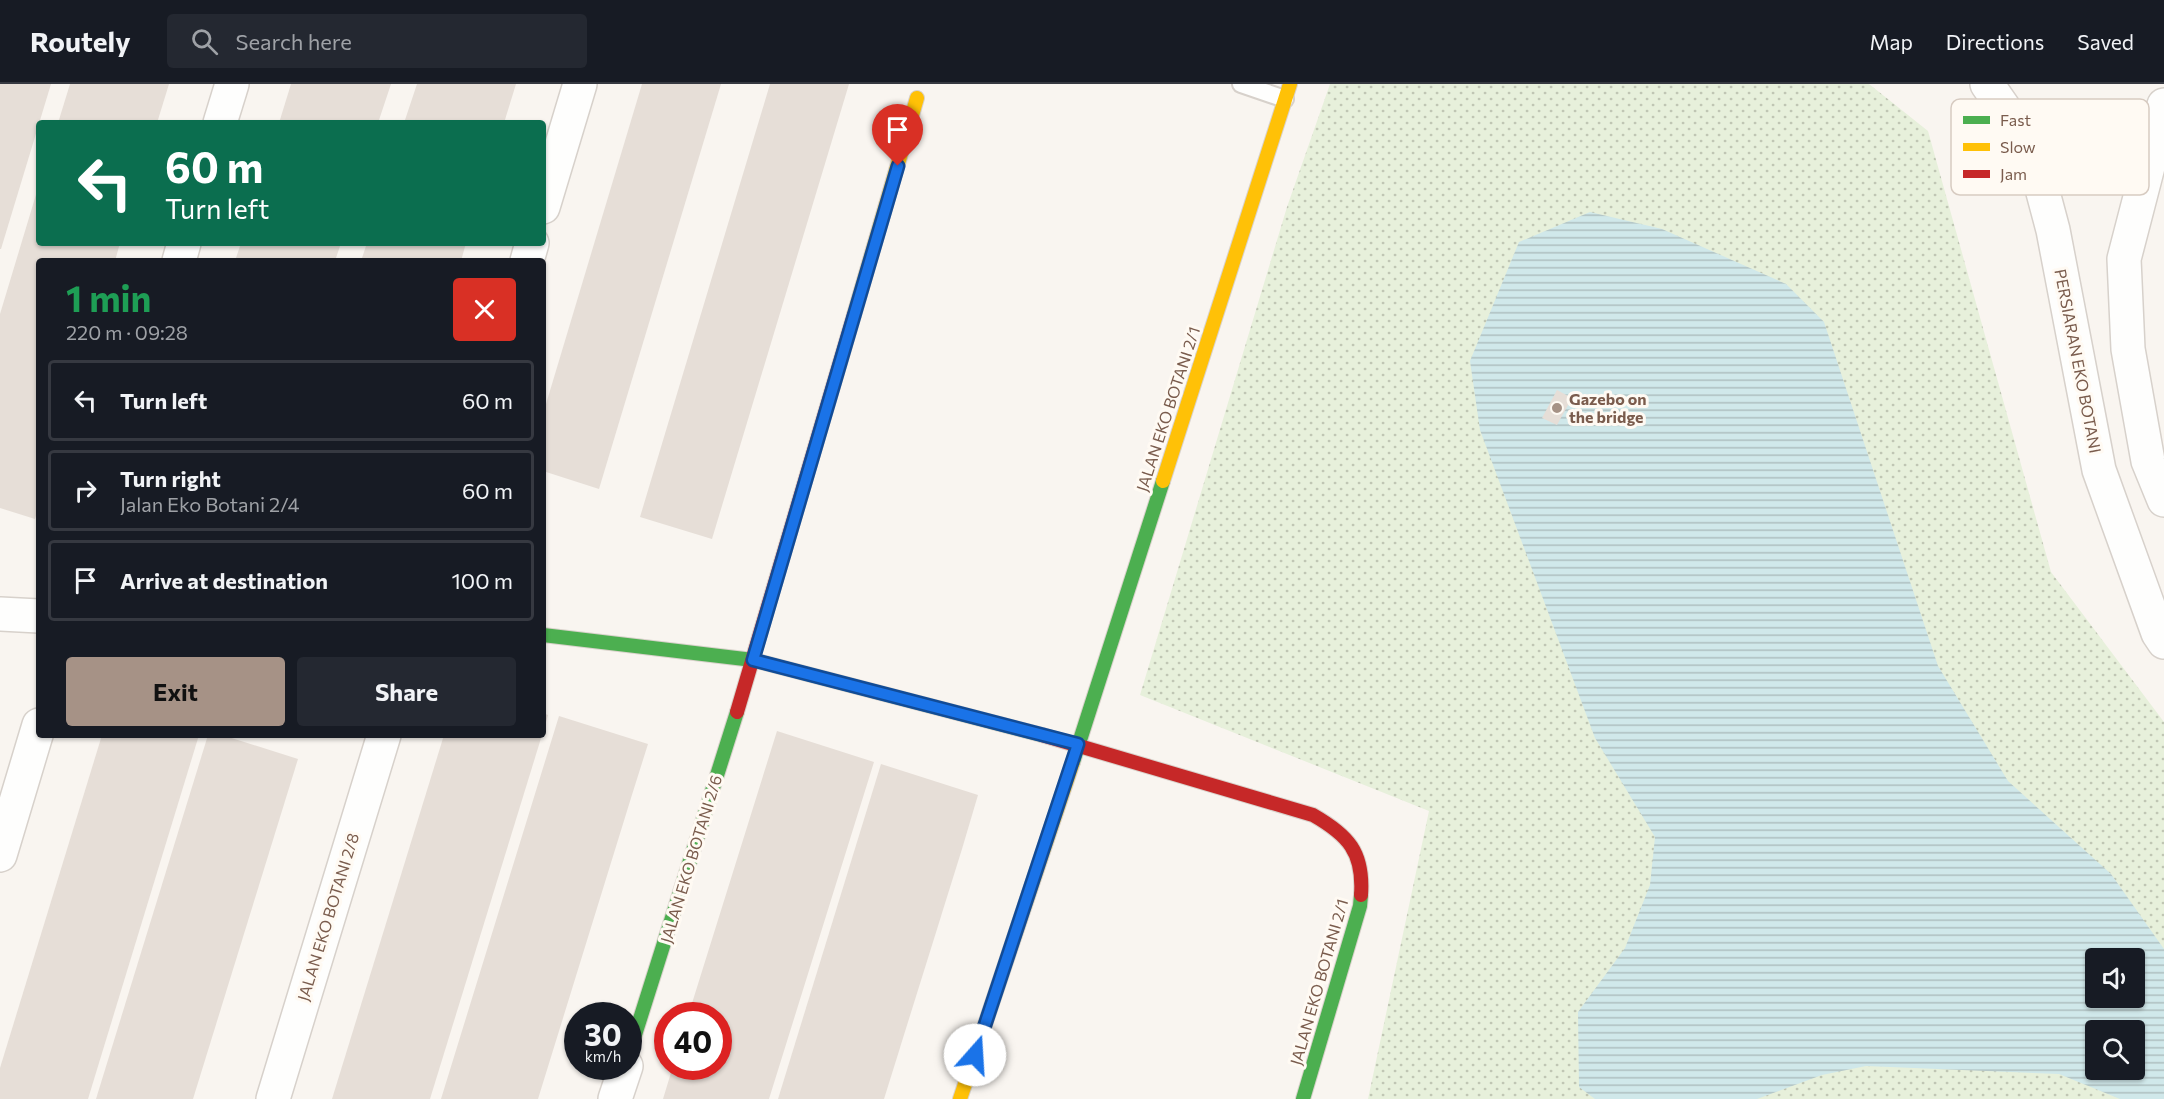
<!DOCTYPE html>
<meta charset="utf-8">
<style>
:root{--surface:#171b24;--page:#242831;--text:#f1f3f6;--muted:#9ea1a6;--line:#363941;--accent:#a69286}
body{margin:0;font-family:Commissioner,sans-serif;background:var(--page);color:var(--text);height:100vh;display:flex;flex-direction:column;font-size:22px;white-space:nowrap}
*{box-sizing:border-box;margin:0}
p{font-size:20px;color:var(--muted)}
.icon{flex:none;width:33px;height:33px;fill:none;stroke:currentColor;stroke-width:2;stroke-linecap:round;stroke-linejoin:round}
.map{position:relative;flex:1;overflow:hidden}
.drawer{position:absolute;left:36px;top:174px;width:510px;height:480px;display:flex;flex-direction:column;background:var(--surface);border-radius:6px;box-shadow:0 2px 4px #0004}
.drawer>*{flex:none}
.guide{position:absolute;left:36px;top:36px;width:510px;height:126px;border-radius:6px;box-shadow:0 2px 4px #0004;background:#0b6e4f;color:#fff;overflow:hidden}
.buttons{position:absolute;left:2085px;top:864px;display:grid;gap:12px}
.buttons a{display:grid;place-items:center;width:60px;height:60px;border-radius:6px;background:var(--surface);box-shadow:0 2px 4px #0004;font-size:30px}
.speed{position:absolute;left:564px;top:918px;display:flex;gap:12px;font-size:30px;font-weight:700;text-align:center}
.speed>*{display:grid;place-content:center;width:78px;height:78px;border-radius:50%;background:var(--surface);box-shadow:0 2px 4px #0004;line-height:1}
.speed small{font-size:15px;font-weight:400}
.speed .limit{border:9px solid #d22;background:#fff;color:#111}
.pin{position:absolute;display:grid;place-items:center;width:51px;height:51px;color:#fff;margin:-62px -26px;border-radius:50% 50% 50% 0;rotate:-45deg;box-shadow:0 0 6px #0007}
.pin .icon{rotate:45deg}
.me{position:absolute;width:66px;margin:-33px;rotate:19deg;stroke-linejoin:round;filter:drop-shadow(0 0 4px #0008)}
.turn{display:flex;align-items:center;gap:21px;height:126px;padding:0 30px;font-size:27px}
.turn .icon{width:78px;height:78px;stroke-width:2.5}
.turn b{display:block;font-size:42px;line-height:51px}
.round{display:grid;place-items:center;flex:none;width:63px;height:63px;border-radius:6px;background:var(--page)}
.summary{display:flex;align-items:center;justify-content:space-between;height:102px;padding:0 30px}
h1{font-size:36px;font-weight:700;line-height:45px;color:#1e9e55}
.action{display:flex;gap:12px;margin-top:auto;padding:12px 30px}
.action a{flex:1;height:69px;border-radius:6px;background:var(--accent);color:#111;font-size:24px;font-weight:700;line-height:69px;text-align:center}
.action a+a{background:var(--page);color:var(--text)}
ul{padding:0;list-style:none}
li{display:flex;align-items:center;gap:18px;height:81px;margin:0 12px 9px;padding:0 18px;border:3px solid var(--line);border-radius:6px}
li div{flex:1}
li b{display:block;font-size:22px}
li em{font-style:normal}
header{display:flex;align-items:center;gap:36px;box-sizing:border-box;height:84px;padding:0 30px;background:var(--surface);border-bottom:2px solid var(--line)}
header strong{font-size:28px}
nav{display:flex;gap:33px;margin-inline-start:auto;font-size:21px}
.search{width:420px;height:54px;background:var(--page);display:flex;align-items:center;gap:15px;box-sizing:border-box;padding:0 21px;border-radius:6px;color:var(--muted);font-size:22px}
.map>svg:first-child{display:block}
.park{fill:url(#park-dots);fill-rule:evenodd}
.water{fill:url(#water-rules);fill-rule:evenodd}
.building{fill:#e6ded7}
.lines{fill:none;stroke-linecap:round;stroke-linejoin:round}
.lane-casing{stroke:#d7d1cb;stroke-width:20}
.street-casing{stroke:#d7d1cb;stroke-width:36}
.fast-casing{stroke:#d9d2cb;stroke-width:16}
.slow-casing{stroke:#d9d2cb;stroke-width:16}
.jam-casing{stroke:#d9d2cb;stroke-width:16}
.lane{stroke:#fefefd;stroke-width:16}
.street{stroke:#fefefd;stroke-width:33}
.fast{stroke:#4caf50;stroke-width:14}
.slow{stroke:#ffc107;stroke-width:14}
.jam{stroke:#c62828;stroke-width:14}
.route-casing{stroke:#114b97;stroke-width:15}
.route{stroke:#1a73e8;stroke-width:10}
.poi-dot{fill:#a69286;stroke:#fffaf3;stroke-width:2}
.labels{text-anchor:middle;stroke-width:6;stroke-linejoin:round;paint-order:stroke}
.street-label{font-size:16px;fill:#7a5c4d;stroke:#fffaf3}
.poi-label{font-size:16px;font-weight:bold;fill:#7a5c4d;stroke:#fffaf3;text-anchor:start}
.key{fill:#fffaf3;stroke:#d7cbc1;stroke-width:1.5}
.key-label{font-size:16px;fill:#7a5c4d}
</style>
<header>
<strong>Routely</strong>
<div class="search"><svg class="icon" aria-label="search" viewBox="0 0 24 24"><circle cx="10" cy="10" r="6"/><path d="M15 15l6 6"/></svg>Search here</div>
<nav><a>Map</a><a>Directions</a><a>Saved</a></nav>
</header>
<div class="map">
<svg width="2164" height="1015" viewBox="0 0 2164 1015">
<defs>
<pattern id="park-dots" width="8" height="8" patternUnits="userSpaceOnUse" patternTransform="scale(1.5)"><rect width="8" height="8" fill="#e7f0db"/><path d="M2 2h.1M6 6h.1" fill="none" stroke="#c0c6b4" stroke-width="1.8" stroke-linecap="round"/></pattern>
<pattern id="water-rules" width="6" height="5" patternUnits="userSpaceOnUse" patternTransform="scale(1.5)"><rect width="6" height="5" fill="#d0e8ea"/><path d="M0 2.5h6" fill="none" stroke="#aebfc0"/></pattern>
</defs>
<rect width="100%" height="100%" fill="#f9f5f0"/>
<path class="park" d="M1330,0H1869L1928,47L2051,488L2164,638V1015H1368L1429,727L1140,611L1287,123ZM2096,874H2134V914H2096ZM2096,946H2134V986H2096Z"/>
<path class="water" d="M1590,128L1662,145L1786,200L1824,238L1938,582L2008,697L2111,790L2164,865V1015H2120L2059,990L1866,982L1822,991L1757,1015H1595L1579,1003L1578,928L1625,864L1650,801L1655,753L1595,654L1480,346L1470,277L1519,158ZM2096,874H2134V914H2096ZM2096,946H2134V986H2096Z"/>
<g class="building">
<path d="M0,0H51L1,165H0Z"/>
<path d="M70,0H169L157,39H58Z"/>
<path d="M291,0H391L378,39H279Z"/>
<path d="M417,0H516L504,39H404Z"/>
<path d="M642,0H721L599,405L543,387V330Z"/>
<path d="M770,0H849L712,455L640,433Z"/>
<path d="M38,104L39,159H120L115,177H39V422L35,435L0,424V230Z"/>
<path d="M241,159H341L335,177H235Z"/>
<path d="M367,159H466L461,177H361Z"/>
<path d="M1557,306L1572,314L1557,341L1542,334Z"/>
<path d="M543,629L548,631L544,645H543Z"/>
<path d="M559,632L648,660L631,714L538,1015H441Z"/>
<path d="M777,647L874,678L807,893L769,1015H663L673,982H718V932H688Z"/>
<path d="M102,651H199L88,1015H0V984Z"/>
<path d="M208,651H222L298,675L193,1015H96Z"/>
<path d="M444,651H542L430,1015H332Z"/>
<path d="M881,680L978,711L962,765L884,1015H778Z"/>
</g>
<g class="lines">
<g class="lane-casing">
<path id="lane" d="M1241,0L1285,15"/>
</g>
<g class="street-casing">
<g id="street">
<path d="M1987,0L2003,23L2037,86L2053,146L2099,386L2158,549L2164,558"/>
<path d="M2164,21L2124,175L2128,265L2148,377L2164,416"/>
<path d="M220,39L232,0"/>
<path d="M543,123L580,0"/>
<path d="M179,177L184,159"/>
<path d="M527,177L532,159"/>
<path d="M0,530L39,532"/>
<path d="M0,771L39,641"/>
<path d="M273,1015L384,651"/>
<path d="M615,1015L626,982"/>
</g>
</g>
<g class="fast-casing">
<g id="fast">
<path d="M543,551L753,576L1042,651"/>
<path d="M1073,678L1163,397"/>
<path d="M628,973L737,628"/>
<path d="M1303,1015L1360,822L1361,811"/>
</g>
</g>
<g class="slow-casing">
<g id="slow">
<path d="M854,231L917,14"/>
<path d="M1163,397L1290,0"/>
<path d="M960,1015L1073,678"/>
</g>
</g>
<g class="jam-casing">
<g id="jam">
<path d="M737,628L854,231"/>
<path d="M1042,651L1313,731C1348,751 1364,768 1361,811"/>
</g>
</g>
<use href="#lane" class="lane"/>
<use href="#street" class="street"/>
<use href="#fast" class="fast"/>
<use href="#slow" class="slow"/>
<use href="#jam" class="jam"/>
</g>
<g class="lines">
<g class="route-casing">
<path id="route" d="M898,82L753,576L1078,660L975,971"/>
</g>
<use href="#route" class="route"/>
</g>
<circle class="poi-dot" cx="1557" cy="324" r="6"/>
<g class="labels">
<g class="street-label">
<text transform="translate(2078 277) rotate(79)" y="6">PERSIARAN EKO BOTANI</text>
<text transform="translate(1168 325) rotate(-72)" y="6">JALAN EKO BOTANI 2/1</text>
<text transform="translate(691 775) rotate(-73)" y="6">JALAN EKO BOTANI 2/6</text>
<text transform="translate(328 833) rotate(-73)" y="6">JALAN EKO BOTANI 2/8</text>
<text transform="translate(1319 898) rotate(-74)" y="6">JALAN EKO BOTANI 2/1</text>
</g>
<g class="poi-label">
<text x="1569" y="321">Gazebo on<tspan x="1569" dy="18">the bridge</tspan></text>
</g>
</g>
<rect x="1951" y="15" width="198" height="96" rx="9" class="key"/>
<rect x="1963" y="32" width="27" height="8" fill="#4caf50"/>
<rect x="1963" y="59" width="27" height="8" fill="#ffc107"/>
<rect x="1963" y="86" width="27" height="8" fill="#c62828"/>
<g class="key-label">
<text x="2000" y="42">Fast</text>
<text x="2000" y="69">Slow</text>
<text x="2000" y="96">Jam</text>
</g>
</svg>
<div class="buttons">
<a><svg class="icon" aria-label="sound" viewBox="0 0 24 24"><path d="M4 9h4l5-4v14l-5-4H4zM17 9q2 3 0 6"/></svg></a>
<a><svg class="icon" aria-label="search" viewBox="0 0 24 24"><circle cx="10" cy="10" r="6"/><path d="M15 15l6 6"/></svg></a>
</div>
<div class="speed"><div>30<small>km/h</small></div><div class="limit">40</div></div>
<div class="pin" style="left:898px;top:82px;background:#d93025"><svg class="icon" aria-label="arrive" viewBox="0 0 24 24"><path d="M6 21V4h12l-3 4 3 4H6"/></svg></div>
<svg class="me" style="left:975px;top:971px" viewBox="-20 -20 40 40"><circle r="19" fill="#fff"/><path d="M0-13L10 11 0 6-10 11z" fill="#1a73e8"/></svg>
<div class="guide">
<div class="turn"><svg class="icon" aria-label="left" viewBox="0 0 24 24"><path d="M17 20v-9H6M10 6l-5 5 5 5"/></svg><div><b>60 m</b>Turn left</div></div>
</div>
<section class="drawer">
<div class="summary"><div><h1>1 min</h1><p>220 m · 09:28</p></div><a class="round" style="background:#d93025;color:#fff"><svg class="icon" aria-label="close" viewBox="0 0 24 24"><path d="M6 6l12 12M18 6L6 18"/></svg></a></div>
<ul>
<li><svg class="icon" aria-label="left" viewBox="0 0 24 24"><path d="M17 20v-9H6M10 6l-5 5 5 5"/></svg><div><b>Turn left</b></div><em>60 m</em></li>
<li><svg class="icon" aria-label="right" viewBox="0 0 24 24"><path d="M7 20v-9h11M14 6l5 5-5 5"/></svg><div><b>Turn right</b><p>Jalan Eko Botani 2/4</p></div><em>60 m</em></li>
<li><svg class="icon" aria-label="arrive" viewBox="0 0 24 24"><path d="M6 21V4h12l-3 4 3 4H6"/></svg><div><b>Arrive at destination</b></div><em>100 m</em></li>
</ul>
<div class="action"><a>Exit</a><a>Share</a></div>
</section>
</div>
